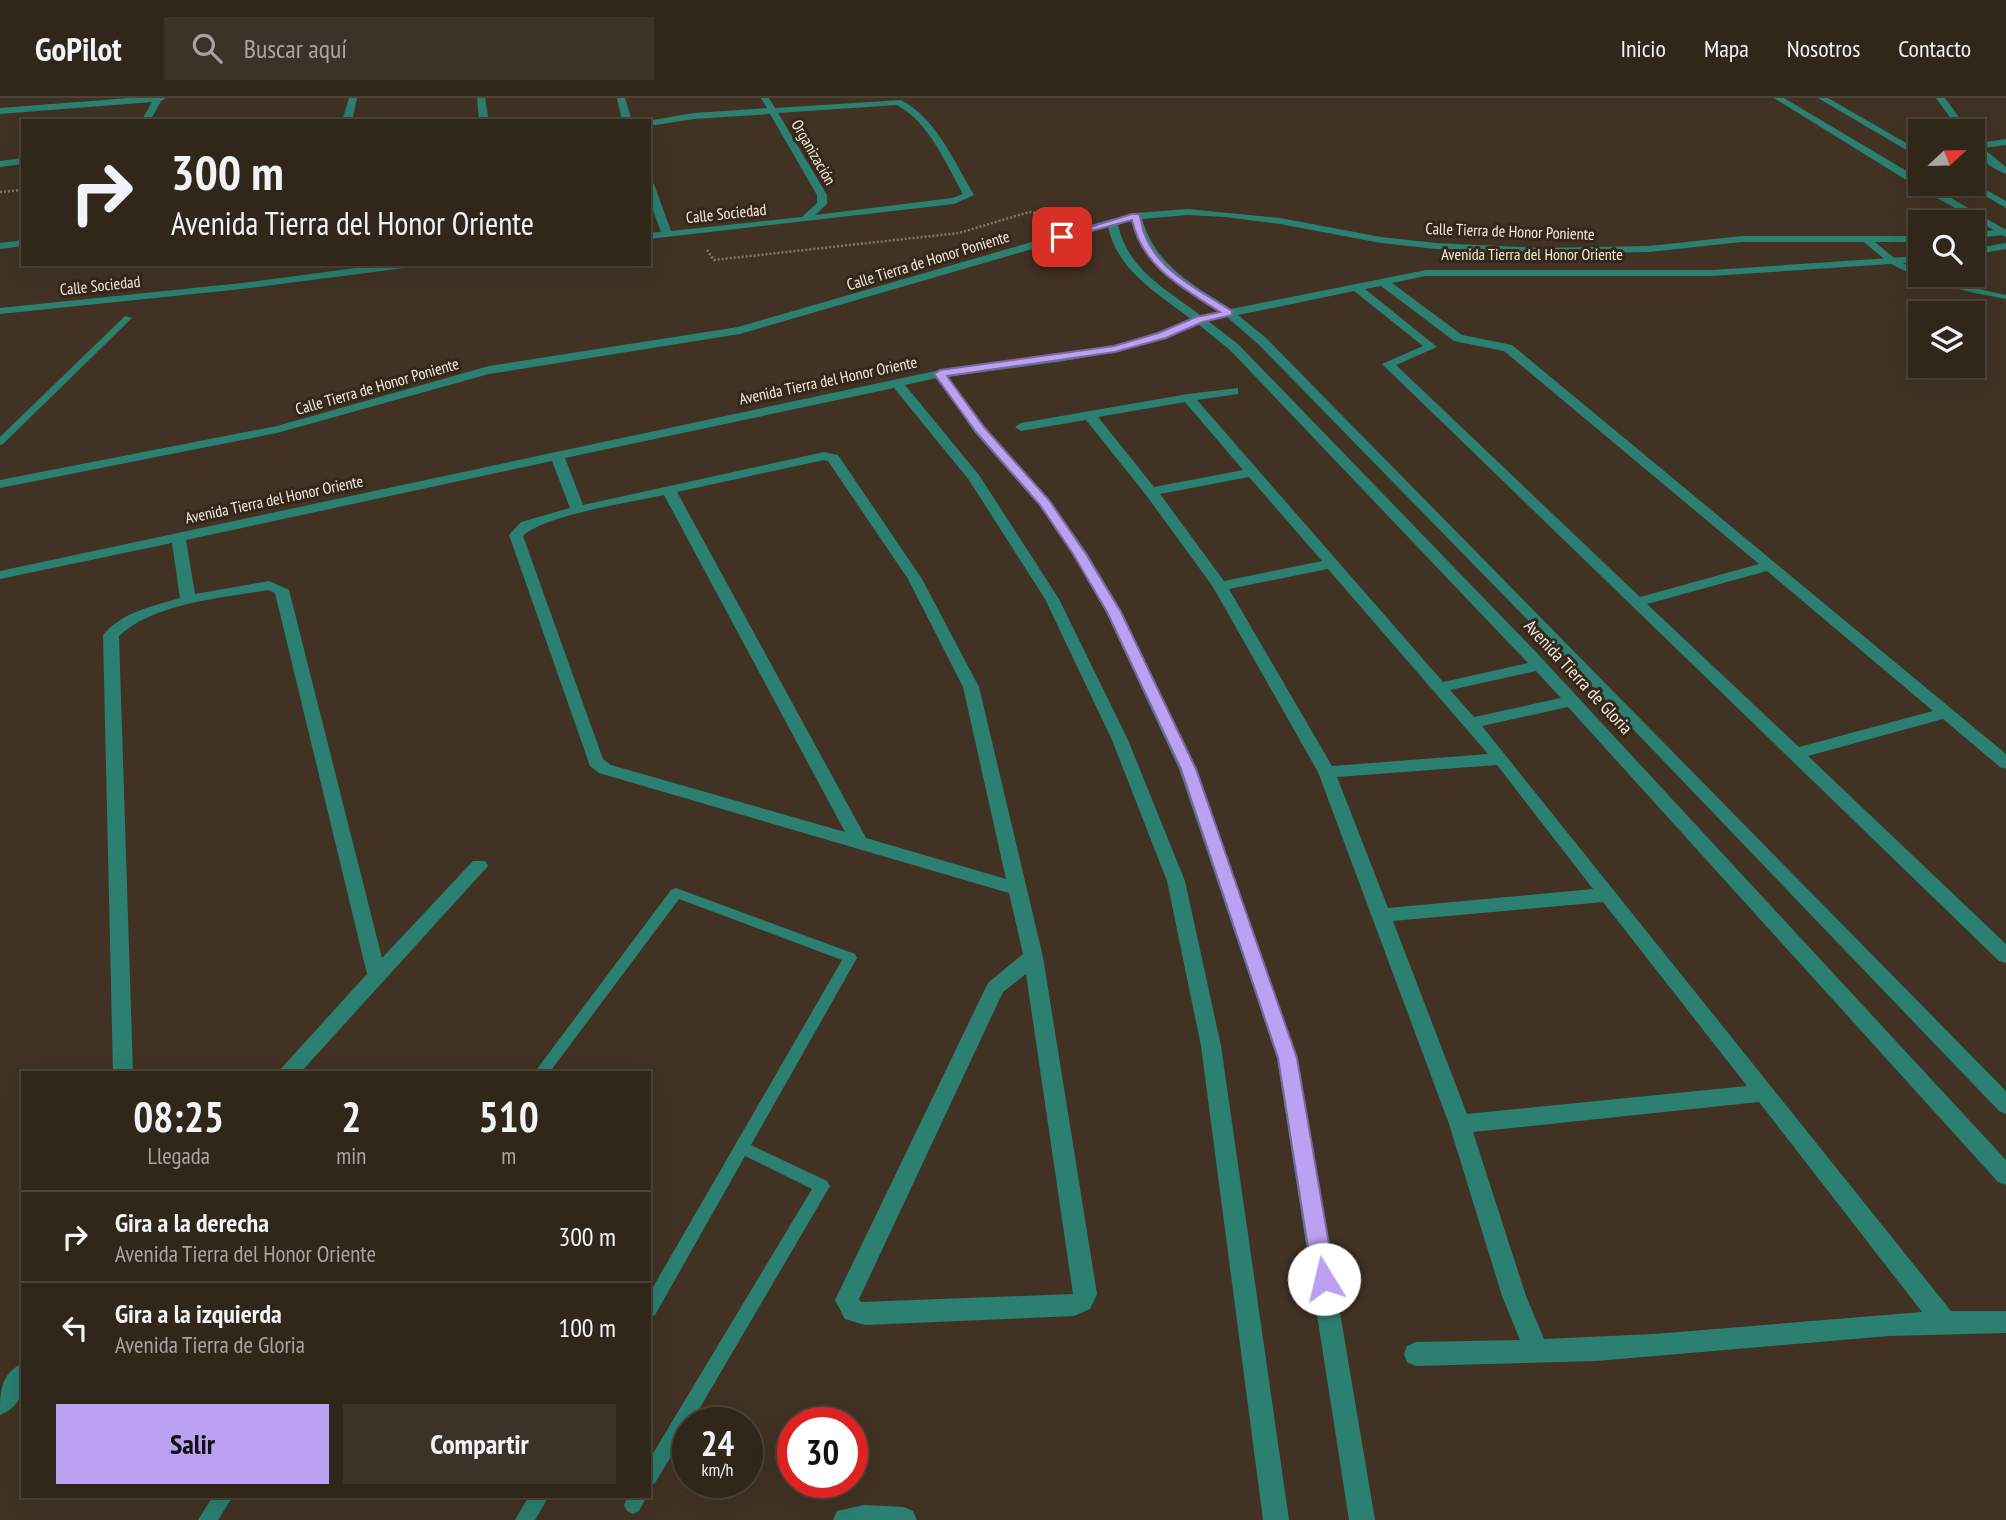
<!DOCTYPE html>
<html lang="es">
<meta charset="utf-8">
<style>
:root{--surface:#31261a;--page:#3d3227;--text:#f1f3f6;--muted:#a8a5a2;--line:#4c4339;--accent:#bca0f2}
body{margin:0;font-family:"PT Sans Narrow",sans-serif;background:var(--page);color:var(--text);height:100vh;display:flex;flex-direction:column;font-size:26px;white-space:nowrap}
*{box-sizing:border-box;margin:0}
p{font-size:23px;color:var(--muted)}
.icon{flex:none;width:38px;height:38px;fill:none;stroke:currentColor;stroke-width:2;stroke-linecap:round;stroke-linejoin:round}
.map{position:relative;flex:1;overflow:hidden}
.drawer{position:absolute;left:21px;top:973px;width:630px;height:427px;display:flex;flex-direction:column;background:var(--surface);border-radius:0px;box-shadow:0 7px 28px #0002,0 0 0 2px var(--line)}
.drawer>*{flex:none}
.banner{position:absolute;left:21px;top:21px;width:630px;height:147px;border-radius:0px;box-shadow:0 7px 28px #0002,0 0 0 2px var(--line);background:#31261a;color:var(--text);overflow:hidden}
.needle{width:46px;rotate:68deg}
.buttons{position:absolute;left:1908px;top:21px;display:grid;gap:14px}
.buttons a{display:grid;place-items:center;width:77px;height:77px;border-radius:0px;background:var(--surface);box-shadow:0 7px 28px #0002,0 0 0 2px var(--line);font-size:35px}
.speed{position:absolute;left:672px;top:1309px;display:flex;gap:14px;font-size:35px;font-weight:700;text-align:center}
.speed>*{display:grid;place-content:center;width:91px;height:91px;border-radius:50%;background:var(--surface);box-shadow:0 7px 28px #0002,0 0 0 2px var(--line);line-height:1}
.speed small{font-size:18px;font-weight:400}
.speed .limit{border:10px solid #d22;background:#fff;color:#111}
.pin{position:absolute;display:grid;place-items:center;width:60px;height:60px;color:#fff;margin:-30px;border-radius:14px;box-shadow:0 4px 10px #0006}
.me{position:absolute;width:77px;margin:-38px;rotate:351deg;stroke-linejoin:round;filter:drop-shadow(0 0 5px #0008)}
.turn{display:flex;align-items:center;gap:24px;height:147px;padding:0 35px;font-size:32px}
.turn .icon{width:91px;height:91px;stroke-width:2.5}
.turn b{display:block;font-size:49px;line-height:60px}
.eta{display:flex;justify-content:space-evenly;align-items:center;height:119px;text-align:center}
.eta b{font-size:42px;font-weight:700;line-height:49px}
.cta{display:flex;gap:14px;margin-top:auto;padding:14px 35px}
.cta a{flex:1;height:80px;border-radius:0px;background:var(--accent);color:#111;font-size:28px;font-weight:700;line-height:80px;text-align:center}
.cta a+a{background:var(--page);color:var(--text)}
ul{padding:0;list-style:none}
li{display:flex;align-items:center;gap:21px;height:91px;padding:0 35px;border-top:2px solid var(--line)}
li div{flex:1}
li b{display:block;font-size:26px}
li em{font-style:normal}
header{display:flex;align-items:center;gap:42px;box-sizing:border-box;height:98px;padding:0 35px;background:var(--surface);border-bottom:2px solid var(--line)}
header strong{font-size:33px}
nav{display:flex;gap:38px;margin-inline-start:auto;font-size:24px}
.search{width:490px;height:63px;background:var(--page);display:flex;align-items:center;gap:18px;box-sizing:border-box;padding:0 24px;border-radius:0px;color:var(--muted);font-size:26px}
.map>svg:first-child{display:block}
.lines{fill:none;stroke-linecap:round;stroke-linejoin:round}
.path{stroke:#84776a;stroke-width:2.5;stroke-dasharray:2 2;stroke-linecap:butt}
.service{fill:#2b8071;fill-rule:evenodd}
.minor{fill:#2b8071;fill-rule:evenodd}
.tertiary{fill:#2b8071;fill-rule:evenodd}
.route{fill:#bca0f2;stroke:#7a689d;stroke-width:2}
.labels{text-anchor:middle;stroke-width:6;stroke-linejoin:round;paint-order:stroke}
.far-street-label{font-size:16px;fill:#f6ece2;stroke:#362819}
.street-label{font-size:18px;fill:#f6ece2;stroke:#362819}
</style>
<header>
<strong>GoPilot</strong>
<div class="search"><svg class="icon" aria-label="search" viewBox="0 0 24 24"><circle cx="10" cy="10" r="6"/><path d="M15 15l6 6"/></svg>Buscar aquí</div>
<nav><a>Inicio</a><a>Mapa</a><a>Nosotros</a><a>Contacto</a></nav>
</header>
<div class="map">
<svg width="2006" height="1422" viewBox="0 0 2006 1422">
<rect width="100%" height="100%" fill="#413223"/>
<g class="lines">
<g class="path">
<path d="M0,94L23,92"/>
<path d="M707,152L714,162L959,135L1029,114L1056,118"/>
</g>
<g class="service">
<path d="M1864,140H1870L1898,163L1920,173V177H1929L1969,189L2006,197V201C1968,194 1929,186 1895,168C1884,162 1874,152 1864,144Z"/>
<path d="M125,218L132,220L3,346L0,347V339Z"/>
<path d="M676,790L855,856L857,860L751,1047L827,1083L830,1088L691,1325H688V1330L655,1385L649,1388V1362L812,1091L745,1058L655,1217L649,1220V1196L842,862L679,801L549,975H534L671,792Z"/>
<path d="M213,1398H233L218,1422H198Z"/>
<path d="M529,1398H549L535,1422H515Z"/>
<path d="M628,1398H647L639,1413L633,1416L627,1413L624,1407Z"/>
</g>
<g class="minor">
<path d="M129,0H166L161,3L150,23H141L152,4L0,16V10Z"/>
<path d="M349,0H357L352,23H342Z"/>
<path d="M477,0H485L489,23H479Z"/>
<path d="M617,0H625L632,23H622Z"/>
<path d="M761,0H769L775,10L901,2C936,20 955,65 974,97L954,106L649,141V135L661,134L649,101V83L654,86L671,133L802,119L817,105V97L770,16L694,21L649,28L647,23L694,15L767,10ZM897,7C929,24 946,66 963,96L952,100L815,117L827,106V97L778,15Z"/>
<path d="M1936,0H1945L1969,33H1960Z"/>
<path d="M1972,40L1978,45L2006,41V47L1983,50L2006,69V76C1991,70 1972,58 1972,40Z"/>
<path d="M23,60V66L0,69V63Z"/>
<path d="M1188,111L1280,120L1381,139L1436,145L1541,150L1649,148L1742,138H1920V144H1742L1649,154L1541,156L1436,151L1381,145L1280,126L1225,119L1188,117L1142,121C1157,169 1191,185 1231,211L1426,172H1712L1920,158V164L1712,178H1426L1392,185L1462,237L1512,247L2006,656V671L2000,669L1943,621L1808,658L2006,846V865L1999,863L1382,266L1423,248L1354,193L1238,217L1266,240L2006,993V1016L1999,1013L1561,556L1258,246L1227,219L1208,223L1238,246L1536,554L2006,1062V1087L1998,1084L1568,609L1482,628L1951,1213H2006V1235L1889,1238L1596,1263L1416,1268L1407,1264L1404,1256L1407,1248L1416,1244L1520,1242L1502,1198L1449,1026L1318,674L1213,489L1146,397L1086,322L1021,333L1015,329L1021,325L1188,296L1238,290V296L1197,302L1443,584L1528,565L1230,252L1198,226C1119,262 1032,266 948,279L985,329L1050,402L1087,455L1122,514L1197,671L1297,960L1375,1422H1349L1277,960L1179,671L1106,514L1073,455L1040,408L975,335L937,280L905,287L979,377L1059,501L1128,642L1185,783L1221,948L1289,1422H1263L1201,948L1167,783L1112,642L1045,501L969,382L894,290L565,360L583,407L824,354L838,357L922,481L979,589L1043,859L1097,1196L1090,1211L1074,1218L865,1227L845,1221L835,1202L986,889L989,884L1023,856L1009,795L599,675L590,668L509,437L521,424L570,410L552,363L186,442L195,496L269,483L289,492L382,860L473,763H485L488,768L300,975H277L367,876L275,495L268,492C222,500 154,505 119,538L133,975H113L103,537C122,514 153,508 180,500L172,445L0,481V473L940,272L1114,248L1158,236L1191,221C1157,195 1118,173 1108,129L740,236L489,276L277,335L0,390V382L277,328L489,268L738,229L1108,122L1136,115ZM1132,122C1146,168 1181,189 1220,214L1200,217C1165,190 1128,172 1118,127ZM1381,188L1454,243L1504,253L1759,466L1640,499L1396,267L1437,249L1365,191ZM1185,304L1243,372L1154,389L1098,319ZM824,362L828,363L908,481L963,589L1006,781L866,740L677,394ZM1249,379L1322,463L1224,483L1160,396ZM664,397L845,734L611,667L603,661L523,438C544,417 633,404 664,397ZM1328,471L1488,656L1332,668L1229,491ZM1767,473L1933,613L1799,649L1647,506ZM1536,573L1561,600L1474,619L1450,592ZM1497,667L1593,791L1388,810L1337,679ZM1603,804L1747,988L1467,1016L1393,823ZM1026,876L1073,1196L861,1204L859,1201L1003,894ZM1759,1004L1922,1214L1654,1236L1544,1241L1526,1198L1473,1034Z"/>
<path d="M2006,131V137L1972,140V134Z"/>
<path d="M23,142V148L0,151V145Z"/>
<path d="M2006,145V151L1972,157V151Z"/>
<path d="M385,166H417L412,169L242,191L0,216V210L242,185Z"/>
<path d="M23,1265C23,1289 25,1307 0,1317C0,1294 0,1276 23,1265Z"/>
<path d="M864,1407L904,1409L913,1413L917,1422H833L837,1413Z"/>
</g>
<g class="tertiary">
<path d="M1774,0H1784L1920,81V86H1927L2006,132V139L1916,88Z"/>
<path d="M1818,0H1828L1920,53V60Z"/>
<path d="M1972,84L2006,103V110L1965,86Z"/>
</g>
</g>
<path class="route" d="M1132,116H1139C1142,123 1142,131 1145,137C1159,174 1201,193 1232,213V217L1203,224L1166,240L1115,254L947,278L984,329L1049,402L1086,456L1121,514L1196,671L1297,960L1335,1181L1332,1188L1324,1190L1317,1188L1313,1181L1278,960L1181,671L1107,514L1073,456L1040,407L976,334L934,276L940,272L1114,248L1158,235L1196,219L1220,214C1183,190 1142,169 1132,122L1062,141L1057,139Z"/>
<g class="labels">
<g class="far-street-label">
<text transform="translate(814 54) rotate(60)" y="6">Organización</text>
<text transform="translate(726 115) rotate(-6)" y="6">Calle Sociedad</text>
<text transform="translate(1510 133) rotate(2)" y="6">Calle Tierra de Honor Poniente</text>
<text x="1532" y="162">Avenida Tierra del Honor Oriente</text>
<text transform="translate(928 162) rotate(-17)" y="6">Calle Tierra de Honor Poniente</text>
<text transform="translate(100 187) rotate(-6)" y="6">Calle Sociedad</text>
<text transform="translate(828 282) rotate(-12)" y="6">Avenida Tierra del Honor Oriente</text>
<text transform="translate(377 288) rotate(-16)" y="6">Calle Tierra de Honor Poniente</text>
<text transform="translate(274 401) rotate(-12)" y="6">Avenida Tierra del Honor Oriente</text>
</g>
<g class="street-label">
<text transform="translate(1578 579) rotate(47)" y="6">Avenida Tierra de Gloria</text>
</g>
</g>
</svg>
<div class="buttons">
<a><svg class="needle" viewBox="-14 -14 28 28"><path d="M0-13l5 13h-10z" fill="#e53935"/><path d="M0 13l5-13h-10z" fill="#a8a5a2"/></svg></a>
<a><svg class="icon" aria-label="search" viewBox="0 0 24 24"><circle cx="10" cy="10" r="6"/><path d="M15 15l6 6"/></svg></a>
<a><svg class="icon" aria-label="layers" viewBox="0 0 24 24"><path d="M12 4l9 5-9 5-9-5zM3 14l9 5 9-5"/></svg></a>
</div>
<div class="speed"><div>24<small>km/h</small></div><div class="limit">30</div></div>
<div class="pin" style="left:1062px;top:139px;background:#d93025"><svg class="icon" aria-label="arrive" viewBox="0 0 24 24"><path d="M6 21V4h12l-3 4 3 4H6"/></svg></div>
<svg class="me" style="left:1324px;top:1181px" viewBox="-20 -20 40 40"><circle r="19" fill="#fff"/><path d="M0-13L10 11 0 6-10 11z" fill="#bca0f2"/></svg>
<div class="banner">
<div class="turn"><svg class="icon" aria-label="right" viewBox="0 0 24 24"><path d="M7 20v-9h11M14 6l5 5-5 5"/></svg><div><b>300 m</b>Avenida Tierra del Honor Oriente</div></div>
</div>
<section class="drawer">
<div class="eta">
<div><b>08:25</b><p>Llegada</p></div>
<div><b>2</b><p>min</p></div>
<div><b>510</b><p>m</p></div>
</div>
<ul>
<li><svg class="icon" aria-label="right" viewBox="0 0 24 24"><path d="M7 20v-9h11M14 6l5 5-5 5"/></svg><div><b>Gira a la derecha</b><p>Avenida Tierra del Honor Oriente</p></div><em>300 m</em></li>
<li><svg class="icon" aria-label="left" viewBox="0 0 24 24"><path d="M17 20v-9H6M10 6l-5 5 5 5"/></svg><div><b>Gira a la izquierda</b><p>Avenida Tierra de Gloria</p></div><em>100 m</em></li>
</ul>
<div class="cta"><a>Salir</a><a>Compartir</a></div>
</section>
</div>
